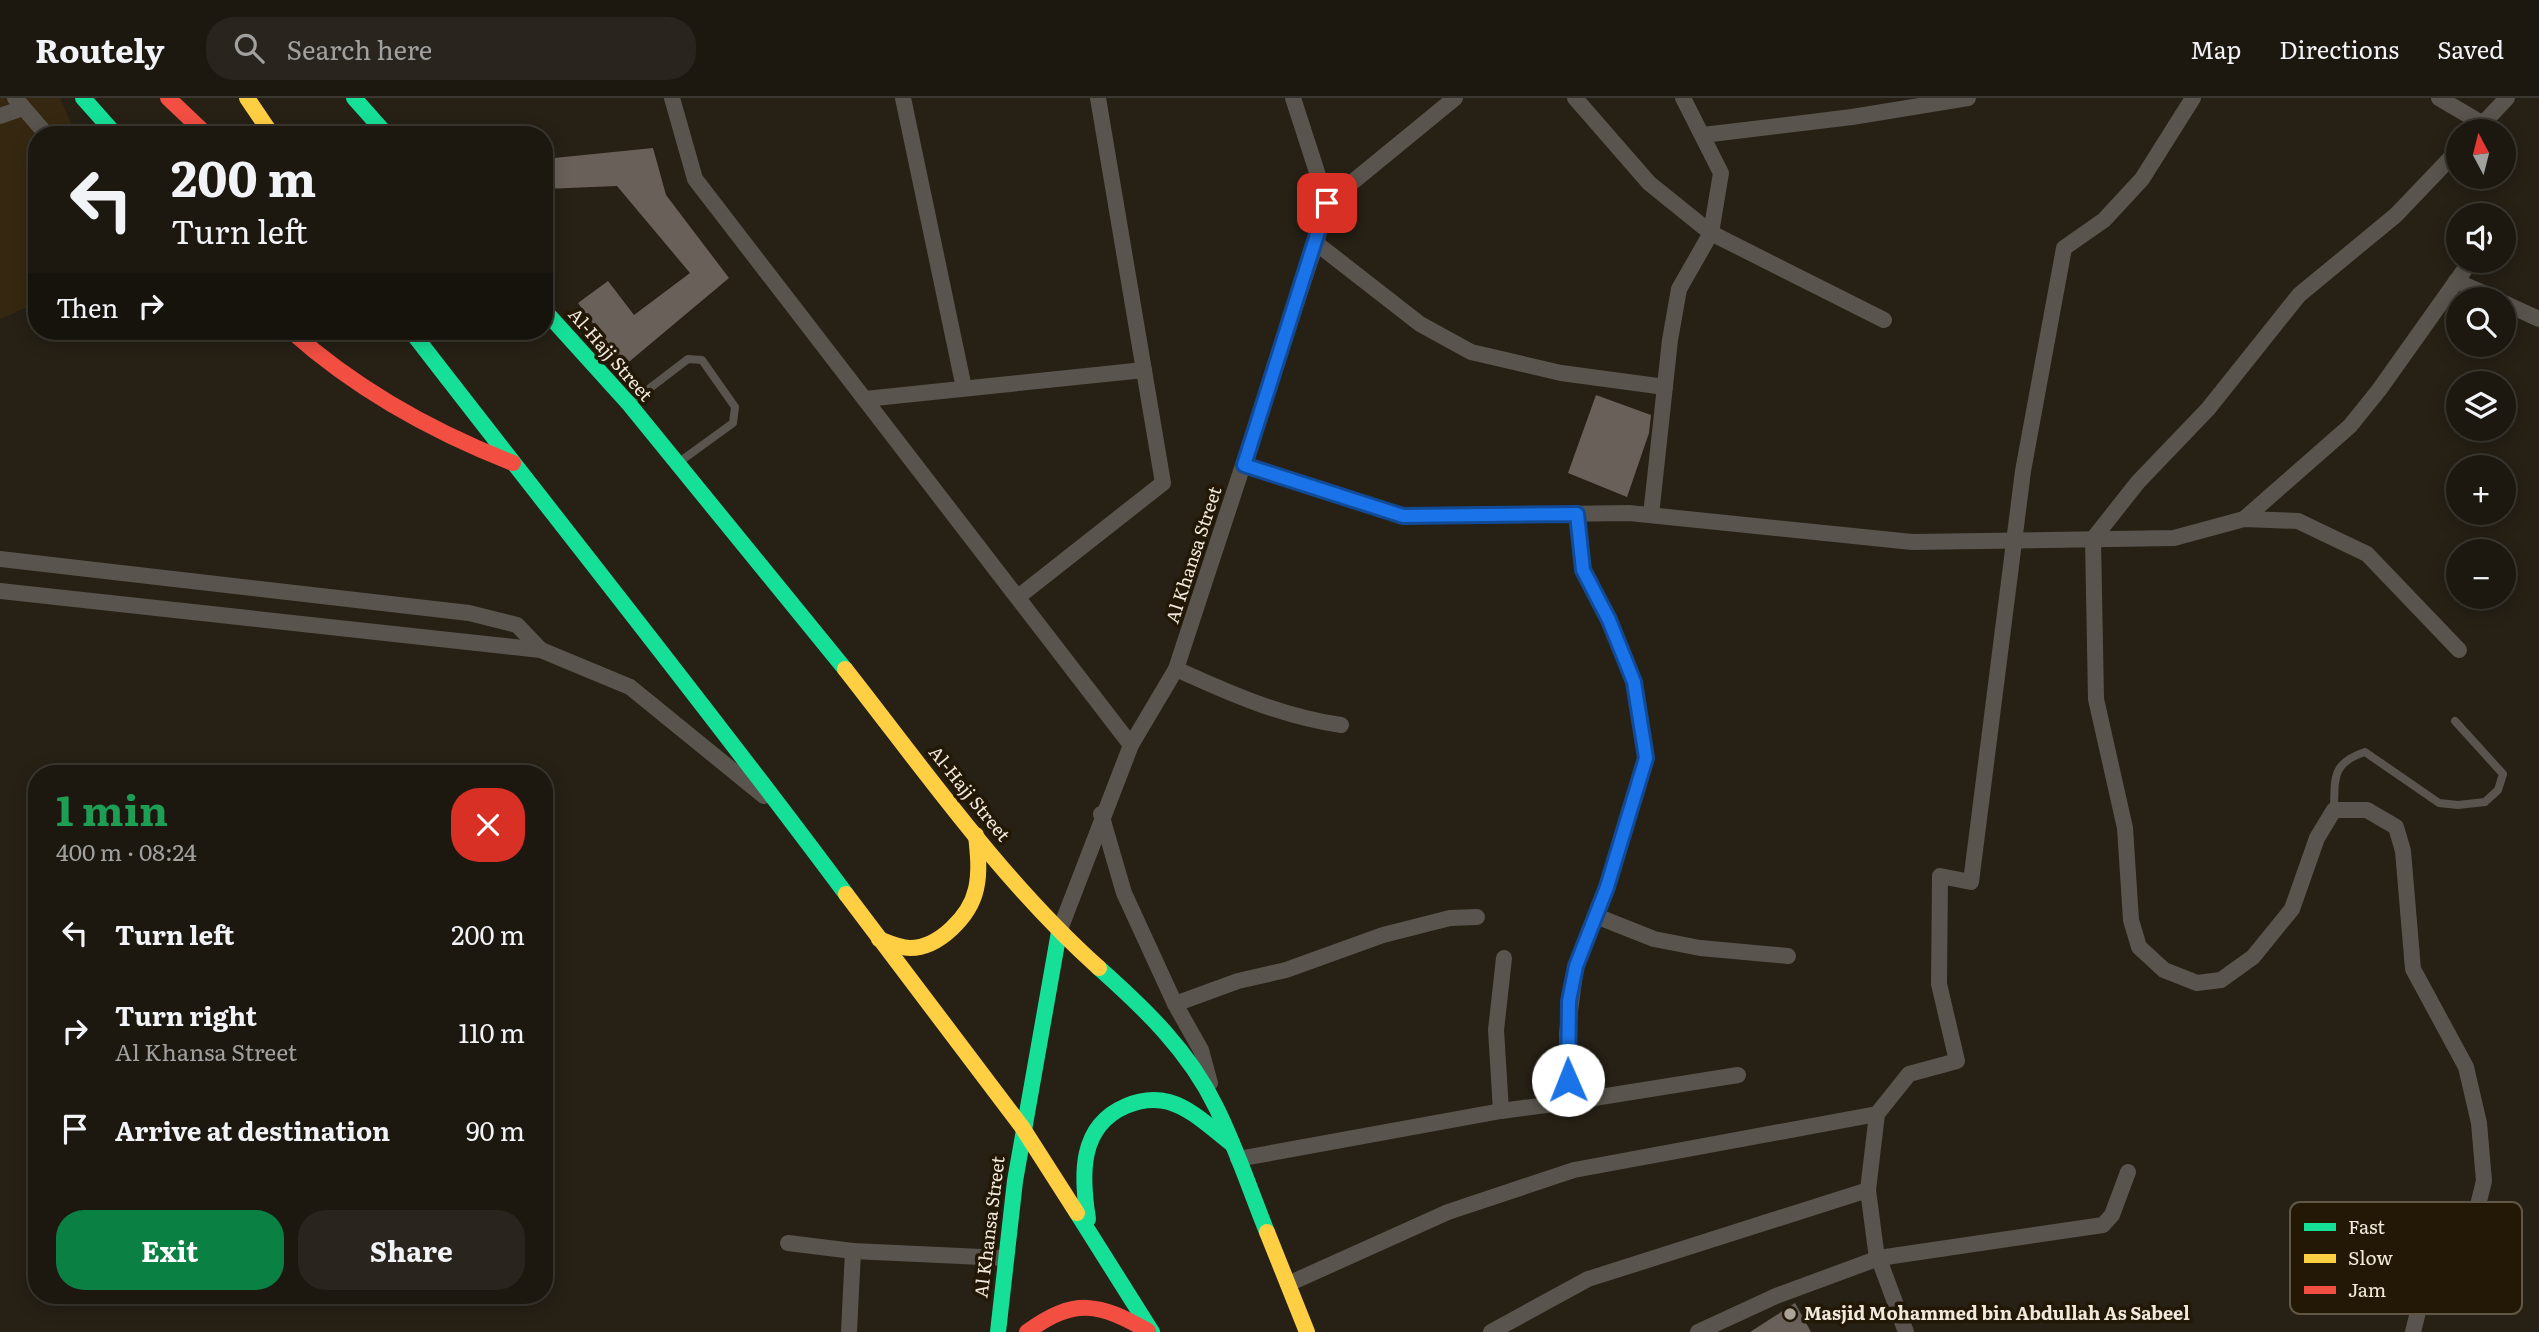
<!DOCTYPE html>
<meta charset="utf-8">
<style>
:root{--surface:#1c1810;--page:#29251e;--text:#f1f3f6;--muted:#a0a09f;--line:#3a3730;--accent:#0b8043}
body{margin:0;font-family:Literata,serif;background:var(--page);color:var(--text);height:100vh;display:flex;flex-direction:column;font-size:26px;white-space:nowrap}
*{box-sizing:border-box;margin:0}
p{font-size:23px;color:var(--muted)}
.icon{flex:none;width:38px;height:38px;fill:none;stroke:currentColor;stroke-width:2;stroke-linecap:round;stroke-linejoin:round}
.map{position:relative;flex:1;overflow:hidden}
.drawer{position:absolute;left:28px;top:667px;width:525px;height:539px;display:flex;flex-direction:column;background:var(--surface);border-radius:28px;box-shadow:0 4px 18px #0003,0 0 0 2px var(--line)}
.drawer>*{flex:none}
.guide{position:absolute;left:28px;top:28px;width:525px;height:214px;border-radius:28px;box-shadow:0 4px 18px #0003,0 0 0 2px var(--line);background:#1c1810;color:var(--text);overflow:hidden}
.needle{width:46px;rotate:353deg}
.fabs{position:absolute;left:2446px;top:21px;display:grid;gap:14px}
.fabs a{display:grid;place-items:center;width:70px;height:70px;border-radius:50%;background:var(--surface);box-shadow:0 4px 18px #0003,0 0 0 2px var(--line);font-size:35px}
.pin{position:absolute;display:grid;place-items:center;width:60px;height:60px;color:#fff;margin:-30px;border-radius:14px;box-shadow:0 4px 10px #0006}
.me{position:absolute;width:77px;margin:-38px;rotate:359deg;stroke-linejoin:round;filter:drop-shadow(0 0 5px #0008)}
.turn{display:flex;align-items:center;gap:24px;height:147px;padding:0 28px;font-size:32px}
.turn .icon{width:91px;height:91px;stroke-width:2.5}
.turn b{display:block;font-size:49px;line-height:60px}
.then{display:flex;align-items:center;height:66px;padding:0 28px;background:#0003;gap:14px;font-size:26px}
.round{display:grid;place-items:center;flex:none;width:74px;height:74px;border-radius:28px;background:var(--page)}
.head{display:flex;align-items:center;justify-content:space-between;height:119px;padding:0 28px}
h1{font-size:42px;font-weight:700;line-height:52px;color:#1e9e55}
.primary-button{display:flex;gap:14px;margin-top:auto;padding:14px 28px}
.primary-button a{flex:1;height:80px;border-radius:28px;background:var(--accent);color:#fff;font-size:28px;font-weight:700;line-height:80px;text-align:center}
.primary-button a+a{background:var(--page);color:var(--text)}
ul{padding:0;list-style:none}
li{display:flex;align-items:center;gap:21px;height:98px;padding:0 28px}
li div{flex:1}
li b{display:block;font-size:26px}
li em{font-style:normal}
header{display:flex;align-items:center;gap:42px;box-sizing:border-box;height:98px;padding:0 35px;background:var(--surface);border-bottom:2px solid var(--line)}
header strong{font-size:33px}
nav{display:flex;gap:38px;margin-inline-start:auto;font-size:24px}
.search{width:490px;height:63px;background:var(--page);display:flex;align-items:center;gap:18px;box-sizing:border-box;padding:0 24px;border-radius:28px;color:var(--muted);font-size:26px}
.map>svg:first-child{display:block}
.built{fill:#362810}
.building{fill:#69605a}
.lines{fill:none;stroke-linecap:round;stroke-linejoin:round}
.lane{stroke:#59544d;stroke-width:8}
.street{stroke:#59544d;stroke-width:16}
.fast{stroke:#16e098;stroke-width:16}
.slow{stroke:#ffcf43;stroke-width:16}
.jam{stroke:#f24e42;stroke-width:16}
.route-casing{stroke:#114b97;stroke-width:18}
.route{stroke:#1a73e8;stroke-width:12}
.poi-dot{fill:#aaa397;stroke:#231805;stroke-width:2.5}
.labels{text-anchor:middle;stroke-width:7;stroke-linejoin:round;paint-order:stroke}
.street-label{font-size:18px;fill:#f1e9dd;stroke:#231805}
.poi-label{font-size:18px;font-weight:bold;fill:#f1e9dd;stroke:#231805;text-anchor:start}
.key{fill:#231805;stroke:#615746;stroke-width:2}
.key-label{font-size:19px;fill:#f1e9dd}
</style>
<header>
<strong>Routely</strong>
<div class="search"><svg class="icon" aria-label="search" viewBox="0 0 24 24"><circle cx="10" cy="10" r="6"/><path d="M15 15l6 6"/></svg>Search here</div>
<nav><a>Map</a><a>Directions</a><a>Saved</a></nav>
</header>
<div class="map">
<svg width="2539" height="1234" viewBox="0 0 2539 1234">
<rect width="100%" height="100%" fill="#262015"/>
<path class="built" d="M0,0H60L76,37H37V205L0,221Z"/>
<g class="building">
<path d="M653,50L666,97L729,180L624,268L578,205L608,183L634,217L690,175L617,88L544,91V61Z"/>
<path d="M1596,297L1651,317L1649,335L1627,399L1568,375Z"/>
<path d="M1795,1205L1811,1234H1750Z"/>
</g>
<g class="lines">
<g class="lane">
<path d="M633,303L688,261L702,262L735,309L733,325L682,362"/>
<path d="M2334,712C2335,681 2331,665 2365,654L2439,705L2458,707L2485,704L2498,692L2503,676L2455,623"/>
</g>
<g class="street">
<path d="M15,0L47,37"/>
<path d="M672,0L695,81L1131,647"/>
<path d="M903,0L964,290"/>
<path d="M1575,0L1649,85L1711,135L1884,222"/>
<path d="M2439,0L2483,26"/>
<path d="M0,18L23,10"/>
<path d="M2476,33L2507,0"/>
<path d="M1703,37L1852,19L1968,0"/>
<path d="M1327,105L1455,0"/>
<path d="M1316,145L1420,226L1471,254L1561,275L1665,289"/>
<path d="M2456,183L2497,201"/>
<path d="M2504,205L2539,221"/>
<path d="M865,301L1144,272"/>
<path d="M1244,367L1403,418L1629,415L1912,444L2174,440L2244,421L2298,423L2367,456L2459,552"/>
<path d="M1577,416L1583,472L1609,522L1634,584L1646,661L1607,789L1576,868L1567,936L1569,1004L1738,977"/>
<path d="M1651,417L1670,242L1679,191L1711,135L1721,75L1683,0"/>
<path d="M2244,421L2350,328L2379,292L2465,171"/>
<path d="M0,461L469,515L517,527L541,552"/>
<path d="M0,493L541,552L630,589L764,698"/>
<path d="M1018,499L1163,385L1098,0"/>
<path d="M1176,571C1229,595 1283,619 1341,627"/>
<path d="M1101,716L1124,795L1175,906L1201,952L1210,985"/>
<path d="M1596,818L1654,841L1700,850L1788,858"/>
<path d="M1059,834L1131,647L1176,571L1316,145L1327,105L1293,0"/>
<path d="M1175,906L1238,883L1286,872L1383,837L1450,820L1477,819"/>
<path d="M1501,1013L1496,932L1504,860"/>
<path d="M1238,1061L1501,1013L1569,1004"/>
<path d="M788,1145L853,1153L1003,1160"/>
<path d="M1288,1186L1448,1114L1574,1072L1877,1016"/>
<path d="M849,1234L853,1153"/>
<path d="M1491,1234L1588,1181L1868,1092"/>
<path d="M1698,1234L1776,1198L1879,1160L2103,1127L2112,1117L2128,1074"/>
<path d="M1906,1234L1876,1153L1868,1092L1877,1016L1909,976L1957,963L1939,886L1940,778L1971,784L2023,373L2064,150L2104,122L2142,81L2193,0"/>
<path d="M2413,1234L2422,1198L2468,1147L2484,1083L2479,1025L2466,969L2413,871L2403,753L2396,729L2367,712H2334L2317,740L2292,811L2253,859L2221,882L2197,885L2164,872L2139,849L2131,822L2125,730L2096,601L2093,441L2138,384L2208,311L2299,197L2396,117L2459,51"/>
</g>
<g class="fast">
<path d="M83,0L116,37"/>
<path d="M354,0L387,37"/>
<path d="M544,212L629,306L845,571"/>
<path d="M411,233C556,421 705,606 846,796"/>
<path d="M1099,870C1145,911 1189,953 1216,1009C1236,1049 1250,1092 1267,1134"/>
<path d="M1077,1115L1152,1234"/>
<path d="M1088,1121C1081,1077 1079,1028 1126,1008C1140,1002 1154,1000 1169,1004C1193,1011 1212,1031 1232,1046"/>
<path d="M998,1234L1015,1083L1059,834"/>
</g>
<g class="slow">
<path d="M247,0L272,37"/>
<path d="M845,571C925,673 1002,783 1099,870"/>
<path d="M846,796L1022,1029L1077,1115"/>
<path d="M879,841C889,845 900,850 910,850C939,850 970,818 976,791C980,774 978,755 976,737"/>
<path d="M1267,1134L1307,1234"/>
</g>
<g class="jam">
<path d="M168,0L207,37"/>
<path d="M291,233C357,292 431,333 513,365"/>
<path d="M1027,1234C1075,1199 1099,1205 1148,1233"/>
</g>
</g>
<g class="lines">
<g class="route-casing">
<path id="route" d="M1327,105L1244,367L1403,418L1577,416L1583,472L1609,522L1634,584L1646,660L1607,789L1576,868L1569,903L1568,982"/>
</g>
<use href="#route" class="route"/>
</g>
<circle class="poi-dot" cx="1790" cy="1216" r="7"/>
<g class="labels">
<g class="street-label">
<text transform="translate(610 257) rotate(49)" y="6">Al-Hajj Street</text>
<text transform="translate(1194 457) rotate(-72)" y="6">Al Khansa Street</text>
<text transform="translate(969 696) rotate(51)" y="6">Al-Hajj Street</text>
<text transform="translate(990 1129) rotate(-83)" y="6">Al Khansa Street</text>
</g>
<g class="poi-label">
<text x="1804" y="1222">Masjid Mohammed bin Abdullah As Sabeel</text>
</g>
</g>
<rect x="2290" y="1104" width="232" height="112" rx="10" class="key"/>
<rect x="2304" y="1125" width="32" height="8" fill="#16e098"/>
<rect x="2304" y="1156" width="32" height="9" fill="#ffcf43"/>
<rect x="2304" y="1188" width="32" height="8" fill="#f24e42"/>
<g class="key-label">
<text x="2348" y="1136">Fast</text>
<text x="2348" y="1167">Slow</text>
<text x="2348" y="1199">Jam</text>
</g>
</svg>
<div class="fabs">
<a><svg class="needle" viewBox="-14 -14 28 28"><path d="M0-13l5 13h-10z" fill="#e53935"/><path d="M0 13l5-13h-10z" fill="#a0a09f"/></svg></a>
<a><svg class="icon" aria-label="sound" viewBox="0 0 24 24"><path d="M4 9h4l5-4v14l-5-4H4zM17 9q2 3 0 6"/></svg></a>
<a><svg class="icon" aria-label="search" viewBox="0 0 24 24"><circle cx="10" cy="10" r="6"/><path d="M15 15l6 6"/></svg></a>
<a><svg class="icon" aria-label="layers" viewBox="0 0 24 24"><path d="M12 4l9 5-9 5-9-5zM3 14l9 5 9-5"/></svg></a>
<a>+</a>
<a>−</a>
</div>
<div class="pin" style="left:1327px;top:105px;background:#d93025"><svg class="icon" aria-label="arrive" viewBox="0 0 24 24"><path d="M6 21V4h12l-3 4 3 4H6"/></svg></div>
<svg class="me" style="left:1568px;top:982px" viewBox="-20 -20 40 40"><circle r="19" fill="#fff"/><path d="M0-13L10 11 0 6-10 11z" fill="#1a73e8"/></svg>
<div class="guide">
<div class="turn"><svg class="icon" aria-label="left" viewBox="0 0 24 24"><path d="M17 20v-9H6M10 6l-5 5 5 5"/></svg><div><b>200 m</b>Turn left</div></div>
<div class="then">Then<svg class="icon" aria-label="right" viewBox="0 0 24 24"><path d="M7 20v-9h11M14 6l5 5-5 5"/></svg></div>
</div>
<section class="drawer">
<div class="head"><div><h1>1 min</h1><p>400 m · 08:24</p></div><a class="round" style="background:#d93025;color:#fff"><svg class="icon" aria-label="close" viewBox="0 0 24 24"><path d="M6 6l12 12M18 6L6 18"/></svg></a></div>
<ul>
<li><svg class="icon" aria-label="left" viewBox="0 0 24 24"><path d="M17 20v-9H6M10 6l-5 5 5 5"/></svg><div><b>Turn left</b></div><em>200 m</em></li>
<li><svg class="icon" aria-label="right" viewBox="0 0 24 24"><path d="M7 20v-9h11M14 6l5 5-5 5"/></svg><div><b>Turn right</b><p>Al Khansa Street</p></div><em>110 m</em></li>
<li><svg class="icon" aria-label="arrive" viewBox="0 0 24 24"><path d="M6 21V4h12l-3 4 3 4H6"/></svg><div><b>Arrive at destination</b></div><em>90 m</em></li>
</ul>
<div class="primary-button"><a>Exit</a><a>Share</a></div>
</section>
</div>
